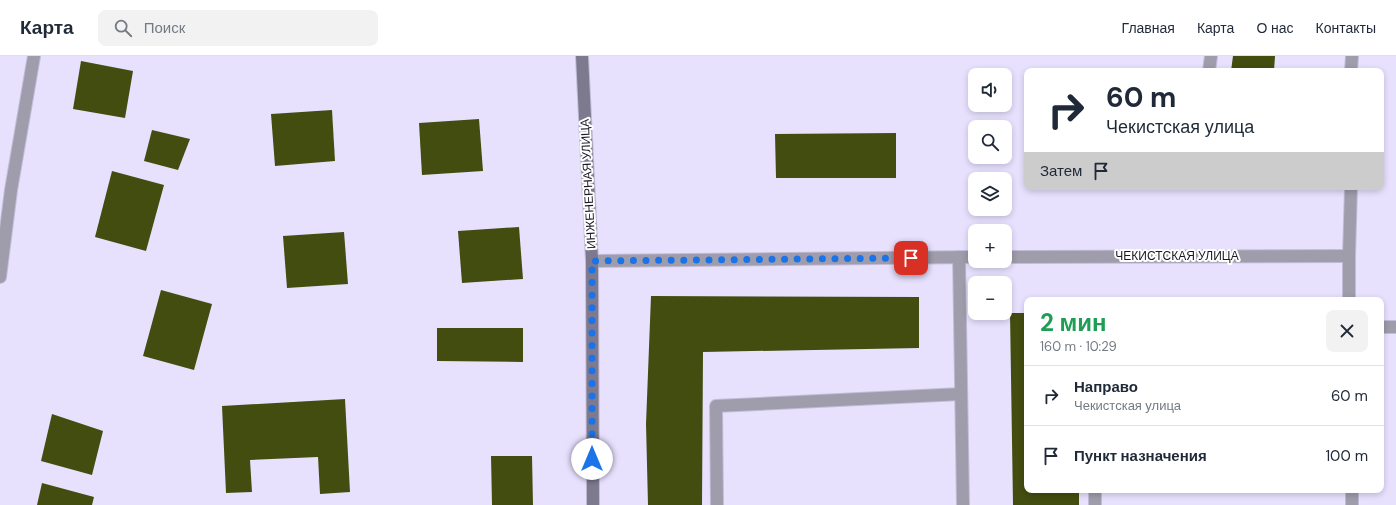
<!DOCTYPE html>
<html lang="ru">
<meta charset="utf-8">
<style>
:root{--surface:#fff;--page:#f2f2f3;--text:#1f2937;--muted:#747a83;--line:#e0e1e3}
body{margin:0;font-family:"DM Sans",sans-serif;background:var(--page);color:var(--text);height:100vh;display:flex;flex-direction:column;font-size:15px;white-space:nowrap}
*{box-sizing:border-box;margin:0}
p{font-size:13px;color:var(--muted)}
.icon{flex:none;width:22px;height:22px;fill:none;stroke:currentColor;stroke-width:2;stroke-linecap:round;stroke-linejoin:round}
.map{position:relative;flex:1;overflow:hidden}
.panel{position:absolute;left:1024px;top:241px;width:360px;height:196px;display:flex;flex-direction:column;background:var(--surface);border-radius:8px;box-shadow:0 2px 6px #0003}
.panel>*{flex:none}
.hud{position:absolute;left:1024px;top:12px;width:360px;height:122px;border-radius:8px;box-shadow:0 2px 6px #0003;background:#fff;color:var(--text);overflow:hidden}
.buttons{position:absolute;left:968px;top:12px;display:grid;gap:8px}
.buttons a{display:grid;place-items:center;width:44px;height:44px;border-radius:8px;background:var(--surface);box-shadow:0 2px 6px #0003;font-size:20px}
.pin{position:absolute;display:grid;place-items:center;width:34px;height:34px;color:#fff;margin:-17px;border-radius:8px;box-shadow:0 2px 6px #0006}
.me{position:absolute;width:44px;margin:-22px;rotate:0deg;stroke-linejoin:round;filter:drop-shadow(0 0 3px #0008)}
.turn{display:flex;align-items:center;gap:14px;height:84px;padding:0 16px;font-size:18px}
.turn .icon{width:52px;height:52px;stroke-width:2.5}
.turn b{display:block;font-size:28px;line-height:34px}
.then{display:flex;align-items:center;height:38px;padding:0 16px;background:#0003;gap:8px;font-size:15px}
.round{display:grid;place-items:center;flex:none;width:42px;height:42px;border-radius:8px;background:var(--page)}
.overview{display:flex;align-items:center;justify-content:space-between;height:68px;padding:0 16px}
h1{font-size:24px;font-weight:700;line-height:30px;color:#1e9e55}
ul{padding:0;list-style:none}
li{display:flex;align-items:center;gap:12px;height:60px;padding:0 16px;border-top:1px solid var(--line)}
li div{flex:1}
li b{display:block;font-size:15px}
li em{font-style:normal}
header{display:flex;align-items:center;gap:24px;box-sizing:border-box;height:56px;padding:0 20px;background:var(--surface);border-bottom:1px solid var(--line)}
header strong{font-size:19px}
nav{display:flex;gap:22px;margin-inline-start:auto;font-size:14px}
.search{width:280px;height:36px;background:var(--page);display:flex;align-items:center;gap:10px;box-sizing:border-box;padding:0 14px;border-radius:8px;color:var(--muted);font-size:15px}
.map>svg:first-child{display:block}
.building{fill:#444d10}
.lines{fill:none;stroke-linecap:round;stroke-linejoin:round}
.lane-casing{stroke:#c2bdd7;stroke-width:14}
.street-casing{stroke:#c2bdd7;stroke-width:14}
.secondary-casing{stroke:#c2bdd7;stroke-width:14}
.lane{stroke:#9f9cab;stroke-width:12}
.street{stroke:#9f9cab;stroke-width:12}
.secondary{stroke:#7d798f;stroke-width:12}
.route{stroke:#1a73e8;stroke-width:7;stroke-dasharray:0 12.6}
.labels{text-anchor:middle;stroke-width:4;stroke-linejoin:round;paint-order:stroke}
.street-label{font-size:12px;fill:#1b1825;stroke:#fff}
</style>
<header>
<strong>Карта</strong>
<div class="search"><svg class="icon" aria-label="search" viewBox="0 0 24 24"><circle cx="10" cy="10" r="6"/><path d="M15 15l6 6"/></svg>Поиск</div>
<nav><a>Главная</a><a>Карта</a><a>О нас</a><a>Контакты</a></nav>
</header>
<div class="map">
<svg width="1396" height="449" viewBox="0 0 1396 449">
<rect width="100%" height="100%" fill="#e7e1fe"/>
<g class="building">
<path d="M1233,0H1275L1274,15H1231Z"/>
<path d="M81,5L133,15L125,62L73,53Z"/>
<path d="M332,54L335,105L275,110L271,58Z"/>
<path d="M479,63L483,115L422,119L419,67Z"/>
<path d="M152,74L190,83L178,114L144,105Z"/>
<path d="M896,77V122H776L775,78Z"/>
<path d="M112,115L164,129L146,195L95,181Z"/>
<path d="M519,171L523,223L462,227L458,175Z"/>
<path d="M344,176L348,228L287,232L283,180Z"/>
<path d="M161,234L212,248L194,314L143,300Z"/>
<path d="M651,240L919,241V292L703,296L702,449H648L646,368Z"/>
<path d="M1010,257H1027V434H1079V449H1013Z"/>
<path d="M437,272H523V306L437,305Z"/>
<path d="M345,343L350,436L320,438L318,401L250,404L252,436L226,437L222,350Z"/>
<path d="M52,358L103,375L92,419L41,405Z"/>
<path d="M491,400H532L533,449H492Z"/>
<path d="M42,427L94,441L92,449H37Z"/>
</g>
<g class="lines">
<g class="lane-casing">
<g id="lane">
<path d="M1209,15L1211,0"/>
<path d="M1381,271H1396"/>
<path d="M1095,434V449"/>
<path d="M717,449L716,350L961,338"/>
</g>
</g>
<g class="street-casing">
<g id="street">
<path d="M1351,15L1352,0"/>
<path d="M959,201L963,449"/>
<path d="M1005,201L1349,200"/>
<path d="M592,205L975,201"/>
<path d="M0,221L11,134L34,0"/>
<path d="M1349,244V200L1351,131"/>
<path d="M1352,434V449"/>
</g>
</g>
<g class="secondary-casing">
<path id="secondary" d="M582,0L592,205L593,449"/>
</g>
<use href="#lane" class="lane"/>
<use href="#street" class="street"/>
<use href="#secondary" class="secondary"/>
</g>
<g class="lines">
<path class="route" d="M592,403V205L911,202"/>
</g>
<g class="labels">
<g class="street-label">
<text transform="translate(588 128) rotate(-93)" y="4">ИНЖЕНЕРНАЯ УЛИЦА</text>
<text x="1177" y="204">ЧЕКИСТСКАЯ УЛИЦА</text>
</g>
</g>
</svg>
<div class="buttons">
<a><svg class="icon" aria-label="sound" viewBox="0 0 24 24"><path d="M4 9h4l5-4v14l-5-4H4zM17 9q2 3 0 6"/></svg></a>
<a><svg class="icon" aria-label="search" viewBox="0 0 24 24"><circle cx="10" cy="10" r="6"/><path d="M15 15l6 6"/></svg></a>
<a><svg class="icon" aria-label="layers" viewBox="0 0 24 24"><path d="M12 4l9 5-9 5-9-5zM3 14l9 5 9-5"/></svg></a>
<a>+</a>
<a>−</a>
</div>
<div class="pin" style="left:911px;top:202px;background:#d93025"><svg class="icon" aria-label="arrive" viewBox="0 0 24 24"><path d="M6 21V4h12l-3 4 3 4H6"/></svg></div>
<svg class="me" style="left:592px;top:403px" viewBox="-20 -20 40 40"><circle r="19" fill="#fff"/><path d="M0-13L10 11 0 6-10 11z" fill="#1a73e8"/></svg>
<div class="hud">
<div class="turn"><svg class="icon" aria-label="right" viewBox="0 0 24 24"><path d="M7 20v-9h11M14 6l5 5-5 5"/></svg><div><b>60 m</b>Чекистская улица</div></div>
<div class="then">Затем<svg class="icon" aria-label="arrive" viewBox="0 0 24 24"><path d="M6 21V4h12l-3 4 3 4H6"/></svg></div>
</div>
<section class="panel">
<div class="overview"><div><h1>2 мин</h1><p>160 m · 10:29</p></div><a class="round"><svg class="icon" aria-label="close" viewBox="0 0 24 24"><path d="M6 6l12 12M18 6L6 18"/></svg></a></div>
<ul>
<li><svg class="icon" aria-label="right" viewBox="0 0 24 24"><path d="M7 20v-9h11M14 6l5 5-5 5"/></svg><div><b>Направо</b><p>Чекистская улица</p></div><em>60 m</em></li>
<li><svg class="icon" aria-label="arrive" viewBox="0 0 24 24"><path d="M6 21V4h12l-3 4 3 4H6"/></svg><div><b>Пункт назначения</b></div><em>100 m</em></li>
</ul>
</section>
</div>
